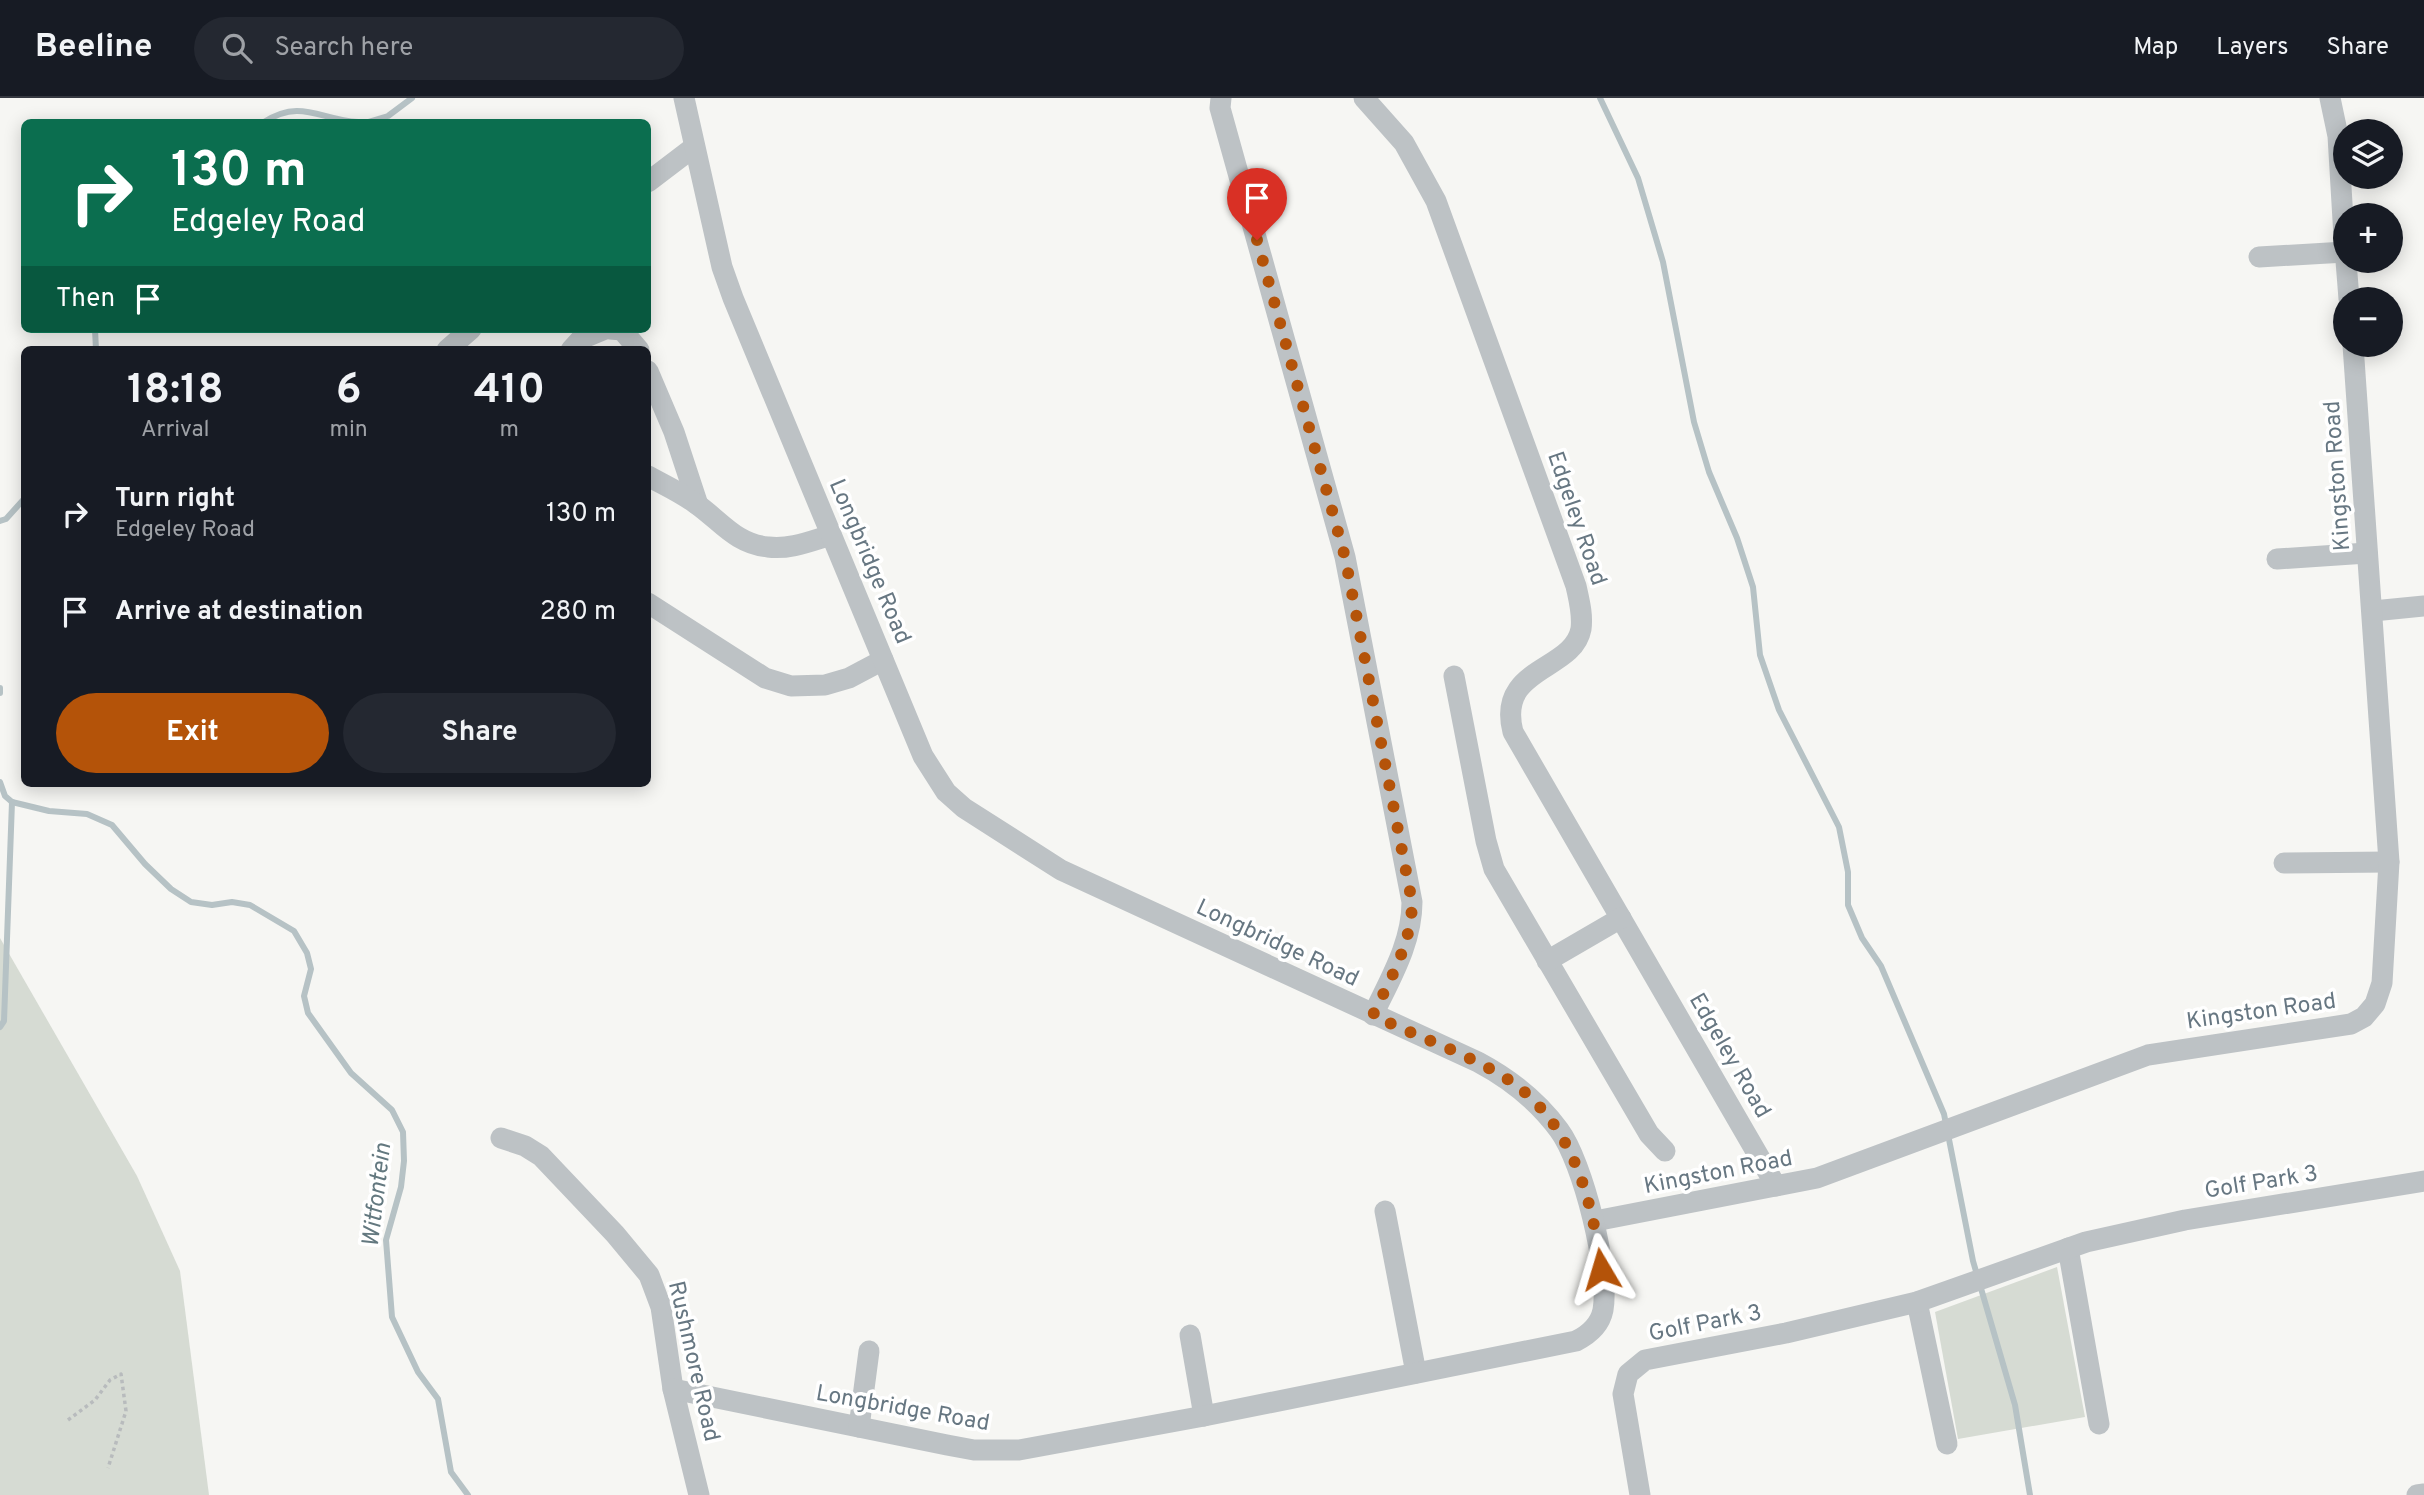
<!DOCTYPE html>
<meta charset="utf-8">
<style>
:root{--surface:#171b24;--page:#242831;--text:#f1f3f6;--muted:#9ea1a6;--line:#363941;--accent:#b45309}
body{margin:0;font-family:Overpass,sans-serif;background:var(--page);color:var(--text);height:100vh;display:flex;flex-direction:column;font-size:26px;white-space:nowrap}
*{box-sizing:border-box;margin:0}
p{font-size:23px;color:var(--muted)}
.icon{flex:none;width:38px;height:38px;fill:none;stroke:currentColor;stroke-width:2;stroke-linecap:round;stroke-linejoin:round}
.map{position:relative;flex:1;overflow:hidden}
.panel{position:absolute;left:21px;top:248px;width:630px;height:441px;display:flex;flex-direction:column;background:var(--surface);border-radius:10px;box-shadow:0 4px 18px #0003}
.panel>*{flex:none}
.banner{position:absolute;left:21px;top:21px;width:630px;height:214px;border-radius:10px;box-shadow:0 4px 18px #0003;background:#0b6e4f;color:#fff;overflow:hidden}
.fabs{position:absolute;left:2333px;top:21px;display:grid;gap:14px}
.fabs a{display:grid;place-items:center;width:70px;height:70px;border-radius:50%;background:var(--surface);box-shadow:0 4px 18px #0003;font-size:35px}
.pin{position:absolute;display:grid;place-items:center;width:60px;height:60px;color:#fff;margin:-72px -30px;border-radius:50% 50% 50% 0;rotate:-45deg;box-shadow:0 0 7px #0007}
.pin .icon{rotate:45deg}
.me{position:absolute;width:77px;margin:-38px;rotate:353deg;stroke-linejoin:round;filter:drop-shadow(0 0 5px #0008)}
.turn{display:flex;align-items:center;gap:24px;height:147px;padding:0 35px;font-size:32px}
.turn .icon{width:91px;height:91px;stroke-width:2.5}
.turn b{display:block;font-size:49px;line-height:60px}
.then{display:flex;align-items:center;height:66px;padding:0 35px;background:#0003;gap:14px;font-size:26px}
.eta{display:flex;justify-content:space-evenly;align-items:center;height:119px;text-align:center}
.eta b{font-size:42px;font-weight:700;line-height:49px}
.cta{display:flex;gap:14px;margin-top:auto;padding:14px 35px}
.cta a{flex:1;height:80px;border-radius:42px;background:var(--accent);color:#fff;font-size:28px;font-weight:700;line-height:80px;text-align:center}
.cta a+a{background:var(--page);color:var(--text)}
ul{padding:0;list-style:none}
li{display:flex;align-items:center;gap:21px;height:98px;padding:0 35px}
li div{flex:1}
li b{display:block;font-size:26px}
li em{font-style:normal}
header{display:flex;align-items:center;gap:42px;box-sizing:border-box;height:98px;padding:0 35px;background:var(--surface);border-bottom:2px solid var(--line)}
header strong{font-size:33px}
nav{display:flex;gap:38px;margin-inline-start:auto;font-size:24px}
.search{width:490px;height:63px;background:var(--page);display:flex;align-items:center;gap:18px;box-sizing:border-box;padding:0 24px;border-radius:38px;color:var(--muted);font-size:26px}
.map>svg:first-child{display:block}
.green{fill:#d6dbd3}
.lines{fill:none;stroke-linecap:round;stroke-linejoin:round}
.stream{stroke:#b6c2c5;stroke-width:6}
.path{stroke:#b8bbbd;stroke-width:3.5;stroke-dasharray:3.5 3.5;stroke-linecap:butt}
.street{stroke:#bdc2c5;stroke-width:21}
.route{stroke:#b45309;stroke-width:12;stroke-dasharray:0 21.6}
.labels{text-anchor:middle;stroke-width:7;stroke-linejoin:round;paint-order:stroke}
.street-label{font-size:23px;fill:#677782;stroke:#fff}
.water-label{font-size:24px;font-style:italic;fill:#63787f;stroke:#fff}
</style>
<header>
<strong>Beeline</strong>
<div class="search"><svg class="icon" aria-label="search" viewBox="0 0 24 24"><circle cx="10" cy="10" r="6"/><path d="M15 15l6 6"/></svg>Search here</div>
<nav><a>Map</a><a>Layers</a><a>Share</a></nav>
</header>
<div class="map">
<svg width="2424" height="1397" viewBox="0 0 2424 1397">
<rect width="100%" height="100%" fill="#f6f6f3"/>
<g class="green">
<path d="M0,840L137,1078L180,1173L209,1397H0Z"/>
<path d="M2057,1169L2085,1319L1958,1341L1935,1214Z"/>
</g>
<g class="lines">
<g class="stream">
<path d="M1600,0L1638,80L1663,164L1694,324L1709,374L1737,440L1753,489L1760,557L1779,612L1839,729L1848,774V807L1862,840L1881,868L1944,1016L1973,1163L2015,1307L2030,1397"/>
<path d="M264,24C301,0 320,22 358,24"/>
<path d="M368,24L388,18L412,0"/>
<path d="M95,231L96,252"/>
<path d="M0,423L6,421L24,401"/>
<path d="M0,590V595"/>
<path d="M0,684L5,698L12,704L49,713L87,716L112,727L145,766L171,791L191,804L212,807L232,804L250,807L294,833L307,855L311,871L304,898L308,915L351,975L392,1012L403,1034L404,1063L401,1089L386,1142L392,1219L418,1274L438,1301L451,1374L468,1397"/>
<path d="M0,929L4,923L12,704"/>
</g>
<path class="path" d="M68,1322L95,1302L110,1282L121,1276L126,1313L108,1370"/>
<g class="street">
<path d="M1221,0L1220,10L1345,459L1412,804C1412,845 1390,881 1373,917"/>
<path d="M1364,0L1404,45L1436,103L1576,488C1579,502 1583,516 1581,531C1573,574 1496,568 1513,634L1776,1088"/>
<path d="M2330,0L2338,38L2345,156"/>
<path d="M648,84L694,49"/>
<path d="M2259,159L2345,154"/>
<path d="M2346,163L2349,201"/>
<path d="M610,231L622,232L639,252"/>
<path d="M447,252L471,231"/>
<path d="M571,252L581,241L605,231"/>
<path d="M648,273L674,334L698,407"/>
<path d="M648,378C664,387 680,394 695,405C720,422 735,446 768,449C789,452 811,443 831,437"/>
<path d="M2277,461L2367,455"/>
<path d="M648,505L765,580L791,588L825,587L849,580L883,562"/>
<path d="M2373,513L2424,508"/>
<path d="M1454,578L1486,743L1494,771L1649,1036L1665,1053"/>
<path d="M2284,765L2389,764"/>
<path d="M1547,863L1621,820"/>
<path d="M501,1040L525,1048L541,1058L615,1136L649,1177L661,1209L673,1291L699,1397"/>
<path d="M1385,1113L1416,1275"/>
<path d="M1595,1123L1817,1080L2148,957L2351,926L2364,919L2375,906L2382,885L2389,764L2353,247"/>
<path d="M2068,1150L2099,1326"/>
<path d="M1917,1204L1947,1346"/>
<path d="M1190,1237L1204,1318"/>
<path d="M673,1291L947,1347L974,1352H1019L1204,1318L1576,1243C1590,1236 1600,1227 1603,1212C1610,1173 1583,1064 1559,1032C1537,1002 1510,981 1478,964L1061,772L964,710L946,694L923,658L733,200L722,169L684,0"/>
<path d="M859,1329L869,1253"/>
<path d="M1640,1397L1623,1296L1628,1276L1645,1262L1786,1235L1917,1204L2086,1144L2185,1122L2424,1083"/>
<path d="M2417,1397L2424,1396"/>
</g>
</g>
<g class="lines">
<path class="route" d="M1257,142L1345,459L1412,804C1412,845 1390,881 1373,917C1414,938 1459,952 1499,976C1569,1016 1592,1096 1601,1171"/>
</g>
<g class="labels">
<g class="street-label">
<text transform="translate(2336 378) rotate(-94)" y="8">Kingston Road</text>
<text transform="translate(1578 420) rotate(71)" y="8">Edgeley Road</text>
<text transform="translate(871 463) rotate(67)" y="8">Longbridge Road</text>
<text transform="translate(1278 844) rotate(25)" y="8">Longbridge Road</text>
<text transform="translate(2261 912) rotate(-8)" y="8">Kingston Road</text>
<text transform="translate(1731 957) rotate(60)" y="8">Edgeley Road</text>
<text transform="translate(1718 1073) rotate(-11)" y="8">Kingston Road</text>
<text transform="translate(2261 1083) rotate(-9)" y="8">Golf Park 3</text>
<text transform="translate(1705 1224) rotate(-11)" y="8">Golf Park 3</text>
<text transform="translate(695 1263) rotate(77)" y="8">Rushmore Road</text>
<text transform="translate(903 1309) rotate(10)" y="8">Longbridge Road</text>
</g>
<g class="water-label">
<text transform="translate(376 1097) rotate(-83)" y="8">Witfontein</text>
</g>
</g>
</svg>
<div class="fabs">
<a><svg class="icon" aria-label="layers" viewBox="0 0 24 24"><path d="M12 4l9 5-9 5-9-5zM3 14l9 5 9-5"/></svg></a>
<a>+</a>
<a>−</a>
</div>
<div class="pin" style="left:1257px;top:142px;background:#d93025"><svg class="icon" aria-label="arrive" viewBox="0 0 24 24"><path d="M6 21V4h12l-3 4 3 4H6"/></svg></div>
<svg class="me" style="left:1601px;top:1171px" viewBox="-20 -20 40 40"><path d="M0-17L14 15 0 8-14 15z" fill="#b45309" stroke="#fff" stroke-width="4"/></svg>
<div class="banner">
<div class="turn"><svg class="icon" aria-label="right" viewBox="0 0 24 24"><path d="M7 20v-9h11M14 6l5 5-5 5"/></svg><div><b>130 m</b>Edgeley Road</div></div>
<div class="then">Then<svg class="icon" aria-label="arrive" viewBox="0 0 24 24"><path d="M6 21V4h12l-3 4 3 4H6"/></svg></div>
</div>
<section class="panel">
<div class="eta">
<div><b>18:18</b><p>Arrival</p></div>
<div><b>6</b><p>min</p></div>
<div><b>410</b><p>m</p></div>
</div>
<ul>
<li><svg class="icon" aria-label="right" viewBox="0 0 24 24"><path d="M7 20v-9h11M14 6l5 5-5 5"/></svg><div><b>Turn right</b><p>Edgeley Road</p></div><em>130 m</em></li>
<li><svg class="icon" aria-label="arrive" viewBox="0 0 24 24"><path d="M6 21V4h12l-3 4 3 4H6"/></svg><div><b>Arrive at destination</b></div><em>280 m</em></li>
</ul>
<div class="cta"><a>Exit</a><a>Share</a></div>
</section>
</div>
